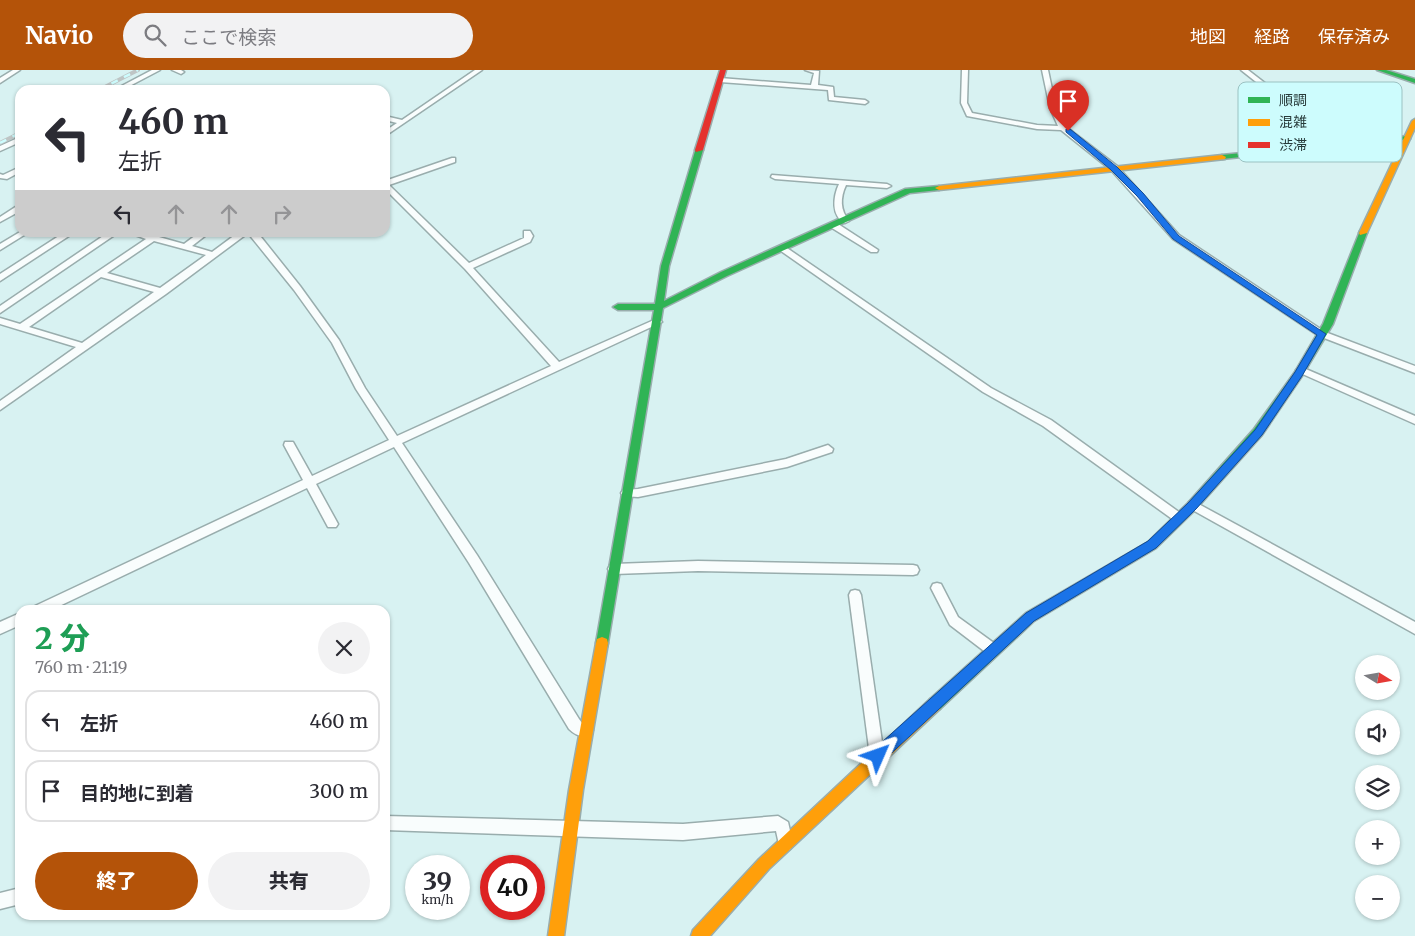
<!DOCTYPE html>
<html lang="ja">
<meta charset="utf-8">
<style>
:root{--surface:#fff;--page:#f2f2f3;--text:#2b2b33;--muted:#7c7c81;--line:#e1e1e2;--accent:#b45309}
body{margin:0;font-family:Merriweather,"Noto Sans JP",serif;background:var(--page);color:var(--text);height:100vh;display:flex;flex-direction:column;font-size:19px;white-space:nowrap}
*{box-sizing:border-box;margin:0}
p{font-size:16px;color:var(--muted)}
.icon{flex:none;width:28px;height:28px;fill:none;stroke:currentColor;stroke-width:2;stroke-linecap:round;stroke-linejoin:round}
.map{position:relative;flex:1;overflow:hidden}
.panel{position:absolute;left:15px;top:535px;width:375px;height:315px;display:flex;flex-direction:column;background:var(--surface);border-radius:15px;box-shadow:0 1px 4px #0004}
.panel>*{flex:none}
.guide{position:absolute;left:15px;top:15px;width:375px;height:152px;border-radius:15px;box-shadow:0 1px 4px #0004;background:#fff;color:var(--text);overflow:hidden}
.needle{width:32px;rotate:101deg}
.fabs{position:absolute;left:1355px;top:585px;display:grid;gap:10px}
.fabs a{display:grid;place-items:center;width:45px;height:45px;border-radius:50%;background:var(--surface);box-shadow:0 1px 4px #0004;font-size:25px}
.speed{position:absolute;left:405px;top:785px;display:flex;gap:10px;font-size:25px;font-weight:700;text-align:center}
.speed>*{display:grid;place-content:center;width:65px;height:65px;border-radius:50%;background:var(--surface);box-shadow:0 1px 4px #0004;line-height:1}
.speed small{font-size:12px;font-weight:400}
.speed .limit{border:8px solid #d22;background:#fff;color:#111}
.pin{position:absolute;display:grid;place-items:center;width:42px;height:42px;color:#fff;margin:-51px -21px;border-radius:50% 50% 50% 0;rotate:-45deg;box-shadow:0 0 5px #0007}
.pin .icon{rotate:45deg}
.me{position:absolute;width:55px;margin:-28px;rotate:47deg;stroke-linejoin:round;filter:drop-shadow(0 0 4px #0008)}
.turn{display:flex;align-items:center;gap:18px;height:105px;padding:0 20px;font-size:22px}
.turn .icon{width:65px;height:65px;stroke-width:2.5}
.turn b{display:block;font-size:35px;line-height:42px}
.lanes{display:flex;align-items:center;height:48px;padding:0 20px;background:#0003;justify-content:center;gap:25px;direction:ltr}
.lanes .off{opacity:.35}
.round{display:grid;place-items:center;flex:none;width:52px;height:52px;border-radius:26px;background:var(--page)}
.overview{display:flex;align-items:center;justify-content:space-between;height:85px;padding:0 20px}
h1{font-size:30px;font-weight:800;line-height:38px;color:#1e9e55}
.button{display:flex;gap:10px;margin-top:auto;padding:10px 20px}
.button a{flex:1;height:58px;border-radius:30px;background:var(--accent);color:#fff;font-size:20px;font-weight:800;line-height:58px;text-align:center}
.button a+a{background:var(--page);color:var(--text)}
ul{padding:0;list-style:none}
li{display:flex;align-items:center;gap:15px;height:62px;margin:0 10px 8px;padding:0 10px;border:2px solid var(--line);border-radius:15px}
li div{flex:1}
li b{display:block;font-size:19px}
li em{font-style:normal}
header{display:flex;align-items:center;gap:30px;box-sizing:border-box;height:70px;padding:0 25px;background:var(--accent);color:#fff}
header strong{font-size:24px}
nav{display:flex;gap:28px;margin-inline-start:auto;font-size:18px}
.search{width:350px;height:45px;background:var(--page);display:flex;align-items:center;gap:12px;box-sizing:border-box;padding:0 18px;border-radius:28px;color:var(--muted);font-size:19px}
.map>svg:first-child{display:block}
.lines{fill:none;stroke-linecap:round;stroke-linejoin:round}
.street-casing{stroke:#99adad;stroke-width:3}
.fast-casing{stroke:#99adad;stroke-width:3}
.slow-casing{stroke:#99adad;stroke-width:3}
.jam-casing{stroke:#99adad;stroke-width:3}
.street{fill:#f9fdfd;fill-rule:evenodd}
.fast{fill:#30b455;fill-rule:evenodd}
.slow{fill:#ff9f0a;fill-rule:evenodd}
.jam{fill:#e5322d;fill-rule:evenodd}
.rail-casing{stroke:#bec5c5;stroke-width:4}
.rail{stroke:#cdfcfd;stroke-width:2.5;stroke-dasharray:7;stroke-linecap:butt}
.route{fill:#1a73e8;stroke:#114b97}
.key{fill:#cdfcfd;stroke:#9bc2c2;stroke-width:1}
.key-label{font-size:14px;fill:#273a3a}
</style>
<header>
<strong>Navio</strong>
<div class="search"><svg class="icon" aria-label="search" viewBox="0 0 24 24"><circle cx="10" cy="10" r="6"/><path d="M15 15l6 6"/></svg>ここで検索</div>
<nav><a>地図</a><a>経路</a><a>保存済み</a></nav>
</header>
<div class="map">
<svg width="1415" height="866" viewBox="0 0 1415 866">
<rect width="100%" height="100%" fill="#d8f2f2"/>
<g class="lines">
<g class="street-casing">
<g id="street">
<path d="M13,0H20L0,13V8Z"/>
<path d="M152,0H160L122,20H114Z"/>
<path d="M172,0H181L184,2L181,4Z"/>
<path d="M475,0H482L385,66V61L397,53L385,50V46L402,50Z"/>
<path d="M805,0L819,1L818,15L833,17L834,27L865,30L868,32L865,34L829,30L828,20L720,12L717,10L720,8L811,15L814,3Z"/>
<path d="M962,0H968L967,33L972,43L1037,55L1058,56L1050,38L1042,0H1048L1056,38L1065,56L1117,96L1179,165L1325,262L1415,296V303L1319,266L1173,169L1111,100L1061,60L1037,59L967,46L961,33Z"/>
<path d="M1241,0H1248L1270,17L1309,19V21L1307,22L1271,21L1269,31L1311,76V80H1305L1264,32L1262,27L1265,19Z"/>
<path d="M20,67V72L0,81V76Z"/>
<path d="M452,88H455V92L389,115L469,193L524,168V161H530L533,166L530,172L473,198L559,292L654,250H660L662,252L402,373L477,485L579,649L582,653L591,655L593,660L591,665C582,668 575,665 569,659L469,493L394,377L316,414L338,454L336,457H328L307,418L51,540H33L35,536L303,410L284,375L285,372H293L312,406L389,370L356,319L332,273L294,220L248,163L166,224L0,340V331L76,277L0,254V248L20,254L146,169L127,162H142L151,165L155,162H165L159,167L184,174L200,162H210L192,176L212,182L239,162H257L300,216L339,270L365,318L397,366L551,296L465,199L385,119V111ZM154,171L206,185L160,218L107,203ZM101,207L154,222L82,273L29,257Z"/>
<path d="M20,97V102L7,109L0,108V104L3,105Z"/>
<path d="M772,105L887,114L891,116L887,118L846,115C840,128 840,140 849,151L845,153C831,146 833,127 839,114L775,109L771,107Z"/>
<path d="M17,136H20V141L0,152V147Z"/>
<path d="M832,154H838L878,180L877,182H871L832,158Z"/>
<path d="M20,162H29L0,180V174Z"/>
<path d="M65,162H75L0,211V204Z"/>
<path d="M109,162H119L0,243V236Z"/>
<path d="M784,176L991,318L1051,350L1183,445L1185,448L1183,451H1175L1043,356L983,322L781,181V177Z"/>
<path d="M1301,297L1415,346V354L1298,302L1296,300Z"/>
<path d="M828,375L833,379L832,382L787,397L638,427L623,426L621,423L623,420L638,419L786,389Z"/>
<path d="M1193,431L1415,552V564L1189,438L1187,435L1189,432Z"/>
<path d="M698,491L913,495L917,496L919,500L917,504L913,505L698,501L614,504L610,503L608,499L610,495L614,494Z"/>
<path d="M937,513L941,514L958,547L998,576L999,580L998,584L993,586L988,584L950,555L931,518L933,514Z"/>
<path d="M855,520L859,521L861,525L884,686L882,691L877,693L872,691L870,686L849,525L851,521Z"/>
<path d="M20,543V555L0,564V552Z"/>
<path d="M385,746L683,754L778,746L788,752L793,774L790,779L785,782L780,779L776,761L683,770L385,760Z"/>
<path d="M20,818V834L0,839V823Z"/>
</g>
</g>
<g class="fast-casing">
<g id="fast">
<path d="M1377,0H1386L1415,9V13Z"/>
<path d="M1408,66L1410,67V69L1222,89L1218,87L1222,85Z"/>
<path d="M696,78L703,80L669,196L664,231L721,202L905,119L939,116L943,118L939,120L910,123L727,206L663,238L608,573L607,577L602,579L597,577L596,573L654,240H618L613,237L618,234H655L661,196Z"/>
<path d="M1360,161L1367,163L1333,254L1302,306L1262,365L1196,439L1156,478L1034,551L940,639L935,640L930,639L928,634L930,629L1026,543L1148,472L1188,433L1254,359L1295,302L1323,254Z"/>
</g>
</g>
<g class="slow-casing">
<g id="slow">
<path d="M1415,49V58L1367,163L1360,165L1359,163L1412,51Z"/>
<path d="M1222,85L1226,87L1225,89L939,120L935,118L939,116Z"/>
<path d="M602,567L607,569L608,573L583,720L564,866H548L569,720L596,573L597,569Z"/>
<path d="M935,628L940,629L942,634L940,639L769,799L710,866H691L693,860L759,789L930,629Z"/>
</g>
</g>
<g class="jam-casing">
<path id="jam" d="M720,0H726L703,80L696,82L695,80Z"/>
</g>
<use href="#street" class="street"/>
<use href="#fast" class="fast"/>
<use href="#slow" class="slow"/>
<use href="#jam" class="jam"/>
<g class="rail-casing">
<g id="rail">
<path d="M99,20L138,0"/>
<path d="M0,73L20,63"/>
</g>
</g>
<use href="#rail" class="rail"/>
</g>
<path class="route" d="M1066,59H1070L1117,97L1143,123L1179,166L1326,264L1302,306L1262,365L1196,439L1156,478L1034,551L883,691L878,693L872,691L870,686L872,681L1026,543L1148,471L1188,433L1255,360L1295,302L1317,265L1173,169L1137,126L1111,100L1066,62Z"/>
<rect x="1238" y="12" width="164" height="80" rx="8" class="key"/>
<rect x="1248" y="27" width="22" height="6" fill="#30b455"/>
<rect x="1248" y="49" width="22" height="7" fill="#ff9f0a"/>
<rect x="1248" y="72" width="22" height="6" fill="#e5322d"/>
<g class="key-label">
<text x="1279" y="35">順調</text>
<text x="1279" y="57">混雑</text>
<text x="1279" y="80">渋滞</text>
</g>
</svg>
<div class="fabs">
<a><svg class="needle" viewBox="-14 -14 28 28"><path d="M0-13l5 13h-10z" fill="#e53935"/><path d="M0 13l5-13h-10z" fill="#7c7c81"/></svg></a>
<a><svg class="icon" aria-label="sound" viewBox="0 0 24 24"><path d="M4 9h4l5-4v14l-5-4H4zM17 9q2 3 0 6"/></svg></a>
<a><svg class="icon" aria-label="layers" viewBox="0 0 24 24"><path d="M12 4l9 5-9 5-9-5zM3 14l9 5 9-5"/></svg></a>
<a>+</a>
<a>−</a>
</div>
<div class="speed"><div>39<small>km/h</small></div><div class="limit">40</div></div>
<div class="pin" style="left:1068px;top:61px;background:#d93025"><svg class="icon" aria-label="arrive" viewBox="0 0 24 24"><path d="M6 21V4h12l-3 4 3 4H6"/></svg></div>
<svg class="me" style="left:878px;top:686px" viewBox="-20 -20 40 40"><path d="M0-17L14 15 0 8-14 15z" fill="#1a73e8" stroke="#fff" stroke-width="4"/></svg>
<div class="guide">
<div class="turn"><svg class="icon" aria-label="left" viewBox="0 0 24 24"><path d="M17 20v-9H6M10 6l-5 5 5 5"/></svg><div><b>460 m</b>左折</div></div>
<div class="lanes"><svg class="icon" aria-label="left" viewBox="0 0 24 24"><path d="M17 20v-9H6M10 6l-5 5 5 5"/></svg><svg class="icon off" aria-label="ahead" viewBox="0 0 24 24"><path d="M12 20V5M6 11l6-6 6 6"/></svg><svg class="icon off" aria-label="ahead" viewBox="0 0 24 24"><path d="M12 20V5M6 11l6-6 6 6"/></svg><svg class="icon off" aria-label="right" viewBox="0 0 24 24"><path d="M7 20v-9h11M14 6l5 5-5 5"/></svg></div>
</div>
<section class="panel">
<div class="overview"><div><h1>2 分</h1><p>760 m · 21:19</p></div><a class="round"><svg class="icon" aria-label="close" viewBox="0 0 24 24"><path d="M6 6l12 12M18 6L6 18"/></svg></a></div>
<ul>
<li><svg class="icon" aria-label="left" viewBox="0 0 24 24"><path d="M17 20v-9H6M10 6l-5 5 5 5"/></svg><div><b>左折</b></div><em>460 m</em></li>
<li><svg class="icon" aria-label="arrive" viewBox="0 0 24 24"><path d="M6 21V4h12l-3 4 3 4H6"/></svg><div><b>目的地に到着</b></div><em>300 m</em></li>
</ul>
<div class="button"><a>終了</a><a>共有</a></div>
</section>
</div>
